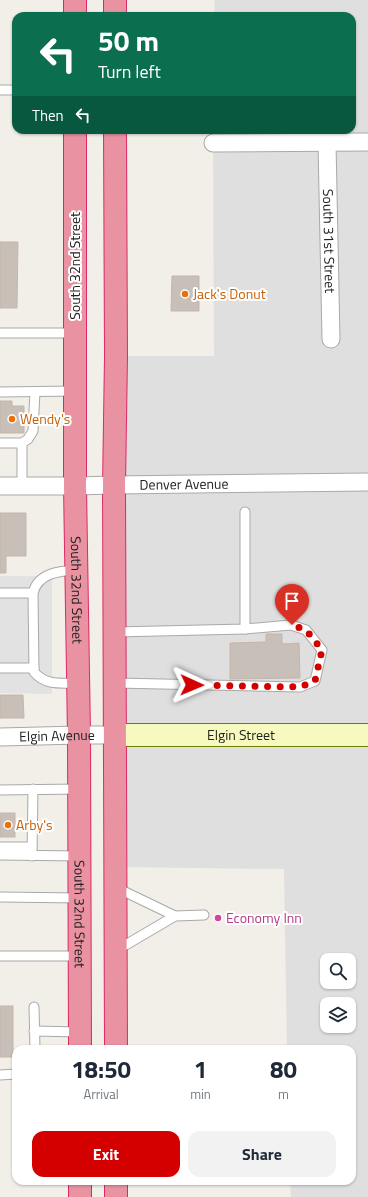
<!DOCTYPE html>
<style>
:root{--surface:#fff;--page:#f2f2f3;--text:#1f2937;--muted:#747a83;--accent:#d40000}
body{margin:0;font-family:"Titillium Web",sans-serif;background:var(--page);color:var(--text);height:100vh;display:flex;flex-direction:column;font-size:15px;white-space:nowrap}
*{box-sizing:border-box;margin:0}
p{font-size:13px;color:var(--muted)}
.icon{flex:none;width:22px;height:22px;fill:none;stroke:currentColor;stroke-width:2;stroke-linecap:round;stroke-linejoin:round}
.map{position:relative;flex:1;overflow:hidden}
.panel{position:absolute;left:12px;top:1045px;width:344px;height:140px;display:flex;flex-direction:column;background:var(--surface);border-radius:12px;box-shadow:0 1px 3px #0004}
.panel>*{flex:none}
.hud{position:absolute;left:12px;top:12px;width:344px;height:122px;border-radius:12px;box-shadow:0 1px 3px #0004;background:#0b6e4f;color:#fff;overflow:hidden}
.buttons{position:absolute;left:320px;top:953px;display:grid;gap:8px}
.buttons a{display:grid;place-items:center;width:36px;height:36px;border-radius:8px;background:var(--surface);box-shadow:0 1px 3px #0004;font-size:20px}
.pin{position:absolute;display:grid;place-items:center;width:34px;height:34px;color:#fff;margin:-41px -17px;border-radius:50% 50% 50% 0;rotate:-45deg;box-shadow:0 0 4px #0007}
.pin .icon{rotate:45deg}
.me{position:absolute;width:44px;margin:-22px;rotate:91deg;stroke-linejoin:round;filter:drop-shadow(0 0 3px #0008)}
.turn{display:flex;align-items:center;gap:14px;height:84px;padding:0 20px;font-size:18px}
.turn .icon{width:52px;height:52px;stroke-width:2.5}
.turn b{display:block;font-size:28px;line-height:34px}
.then{display:flex;align-items:center;height:38px;padding:0 20px;background:#0003;gap:8px;font-size:15px}
.eta{display:flex;justify-content:space-evenly;align-items:center;height:68px;text-align:center}
.eta b{font-size:24px;font-weight:700;line-height:28px}
.primary-button{display:flex;gap:8px;margin-top:auto;padding:8px 20px}
.primary-button a{flex:1;height:46px;border-radius:12px;background:var(--accent);color:#fff;font-size:16px;font-weight:700;line-height:46px;text-align:center}
.primary-button a+a{background:var(--page);color:var(--text)}
.map>svg:first-child{display:block}
.residential{fill:#e0dfdf;fill-rule:evenodd}
.parking{fill:#e2e2e2}
.building{fill:#c7bfb8;stroke:#c4b6ab}
.lines{fill:none;stroke-linecap:round;stroke-linejoin:round}
.lane-casing{stroke:#a9a9a9;stroke-width:11}
.street-casing{stroke:#a9a9a9;stroke-width:19}
.secondary-casing{stroke:#707d05;stroke-width:24}
.highway-casing{stroke:#dc2a67;stroke-width:24}
.lane{stroke:#fff;stroke-width:9}
.street{stroke:#fff;stroke-width:17}
.secondary{stroke:#f7fabf;stroke-width:22}
.highway{stroke:#e892a2;stroke-width:22}
.route{stroke:#d40000;stroke-width:7;stroke-dasharray:0 12.6}
.food-dot{fill:#e8710a;stroke:#fff;stroke-width:1.5}
.hotel-dot{fill:#d1479c;stroke:#fff;stroke-width:1.5}
.labels{text-anchor:middle;stroke-width:4;stroke-linejoin:round;paint-order:stroke}
.street-label{font-size:14px;fill:#222;stroke:#fff}
.food-label{font-size:14px;fill:#c56008;stroke:#fff;text-anchor:start}
.hotel-label{font-size:14px;fill:#b23c85;stroke:#fff;text-anchor:start}
</style>
<div class="map">
<svg width="368" height="1197" viewBox="0 0 368 1197">
<rect width="100%" height="100%" fill="#f2efe9"/>
<path class="residential" d="M215,0H368V1197H291L290,1181H352V1049H287L284,869L116,867V356H214L213,130H352V16H214ZM327,960H349V982H327ZM327,1004H349V1026H327Z"/>
<path class="parking" d="M0,576H52V694L0,693Z"/>
<g class="building">
<path d="M0,242H18L17,308H0Z"/>
<path d="M172,276H199V311H171Z"/>
<path d="M0,401H12V406H24V433H0Z"/>
<path d="M0,513H26V556H6V573H0Z"/>
<path d="M266,634H282V644L299,643L300,678L230,679V643L266,642Z"/>
<path d="M0,695H23L24,718H0Z"/>
<rect x="0" y="813" width="15" height="24"/>
<rect x="0" y="1006" width="13" height="51"/>
</g>
<g class="lines">
<g class="lane-casing">
<g id="lane">
<path d="M0,90H16"/>
<path d="M0,333H75"/>
<path d="M0,392L75,391"/>
<path d="M0,443H22L28,439L33,431L35,392"/>
<path d="M22,486V443"/>
<path d="M76,570C59,571 38,573 33,593L34,672C46,686 61,683 78,683"/>
<path d="M0,593H33"/>
<path d="M245,629V512"/>
<path d="M115,632L245,629L291,625L306,630L322,650L315,681L300,687L115,683"/>
<path d="M0,668H34"/>
<path d="M0,790L79,789"/>
<path d="M0,847H32"/>
<path d="M0,855L79,856"/>
<path d="M32,856L33,789"/>
<path d="M117,888L175,916"/>
<path d="M0,897L79,898"/>
<path d="M117,950L175,916L204,915"/>
<path d="M0,956H79"/>
<path d="M34,1007L35,1049"/>
<path d="M34,1031L80,1032"/>
<path d="M0,1075L16,1074"/>
</g>
</g>
<g class="street-casing">
<g id="street">
<path d="M213,143L368,142"/>
<path id="s1" d="M327,143L331,339"/>
<path id="s2" d="M0,486H75L114,485L368,482"/>
<path id="s3" d="M0,737L79,735H115"/>
</g>
</g>
<g class="secondary-casing">
<g id="secondary">
<path id="s4" d="M115,735H368"/>
</g>
</g>
<g class="highway-casing">
<g id="highway">
<path d="M115,0V16"/>
<path d="M75,16V0"/>
<path id="s5" d="M75,130V486L79,735L80,1049"/>
<path d="M115,130L116,356L114,485L116,1049"/>
<path d="M80,1181V1197"/>
<path d="M116,1181V1197"/>
</g>
</g>
<use href="#lane" class="lane"/>
<use href="#street" class="street"/>
<use href="#secondary" class="secondary"/>
<use href="#highway" class="highway"/>
</g>
<g class="lines">
<path class="route" d="M192,685L300,687L315,681L322,650L306,630L292,625"/>
</g>
<g class="food-dot">
<circle cx="185" cy="294" r="4"/>
<circle cx="12" cy="419" r="4"/>
<circle cx="8" cy="825" r="4"/>
</g>
<circle class="hotel-dot" cx="218" cy="918" r="4"/>
<g class="labels">
<g class="street-label">
<text dy="5" stroke="none"><textPath href="#s1" startOffset="98">South 31st Street</textPath></text>
<text transform="translate(75 266) rotate(-90)" y="5">South 32nd Street</text>
<text dy="5" stroke="none"><textPath href="#s2" startOffset="184">Denver Avenue</textPath></text>
<text dy="5" stroke="none"><textPath href="#s5" startOffset="460">South 32nd Street</textPath></text>
<text dy="5" stroke="none"><textPath href="#s4" startOffset="126">Elgin Street</textPath></text>
<text dy="5" stroke="none"><textPath href="#s3" startOffset="57">Elgin Avenue</textPath></text>
<text dy="5" stroke="none"><textPath href="#s5" startOffset="784">South 32nd Street</textPath></text>
</g>
<g class="food-label">
<text x="193" y="299">Jack's Donut</text>
<text x="20" y="424">Wendy's</text>
<text x="16" y="830">Arby's</text>
</g>
<g class="hotel-label">
<text x="226" y="923">Economy Inn</text>
</g>
</g>
</svg>
<div class="buttons">
<a><svg class="icon" aria-label="search" viewBox="0 0 24 24"><circle cx="10" cy="10" r="6"/><path d="M15 15l6 6"/></svg></a>
<a><svg class="icon" aria-label="layers" viewBox="0 0 24 24"><path d="M12 4l9 5-9 5-9-5zM3 14l9 5 9-5"/></svg></a>
</div>
<div class="pin" style="left:292px;top:625px;background:#d93025"><svg class="icon" aria-label="arrive" viewBox="0 0 24 24"><path d="M6 21V4h12l-3 4 3 4H6"/></svg></div>
<svg class="me" style="left:192px;top:685px" viewBox="-20 -20 40 40"><path d="M0-17L14 15 0 8-14 15z" fill="#d40000" stroke="#fff" stroke-width="4"/></svg>
<div class="hud">
<div class="turn"><svg class="icon" aria-label="left" viewBox="0 0 24 24"><path d="M17 20v-9H6M10 6l-5 5 5 5"/></svg><div><b>50 m</b>Turn left</div></div>
<div class="then">Then<svg class="icon" aria-label="left" viewBox="0 0 24 24"><path d="M17 20v-9H6M10 6l-5 5 5 5"/></svg></div>
</div>
<section class="panel">
<div class="eta">
<div><b>18:50</b><p>Arrival</p></div>
<div><b>1</b><p>min</p></div>
<div><b>80</b><p>m</p></div>
</div>
<div class="primary-button"><a>Exit</a><a>Share</a></div>
</section>
</div>
